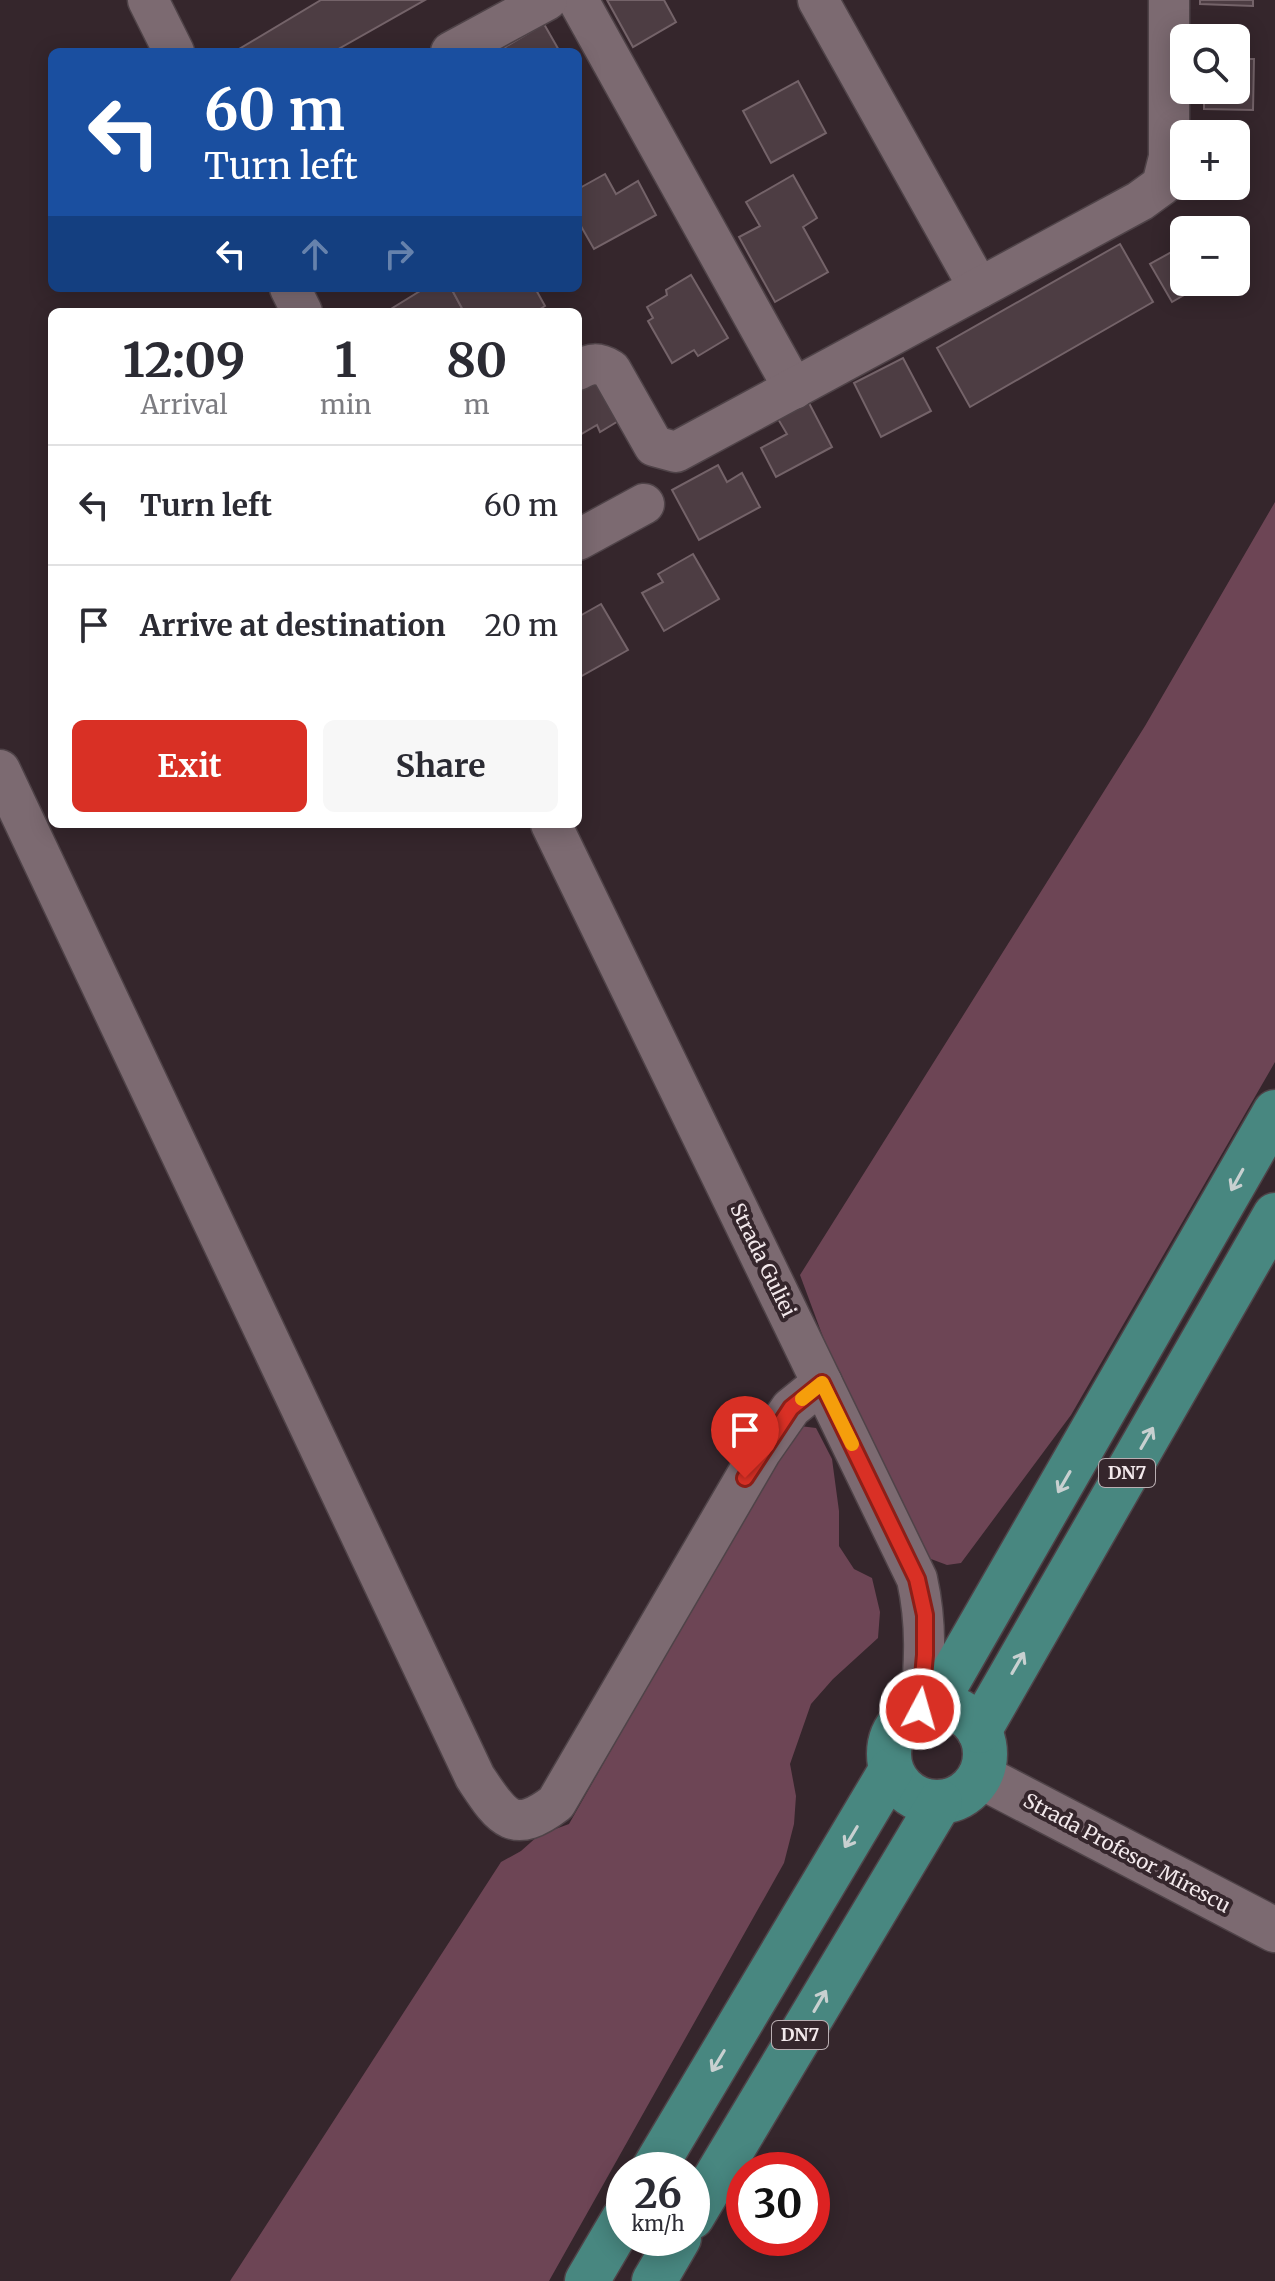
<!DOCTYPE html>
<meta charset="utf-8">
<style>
:root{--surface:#fff;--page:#f7f7f7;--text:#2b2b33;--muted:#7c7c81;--line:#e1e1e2;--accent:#d93025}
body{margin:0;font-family:Merriweather,serif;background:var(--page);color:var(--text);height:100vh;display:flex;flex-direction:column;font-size:30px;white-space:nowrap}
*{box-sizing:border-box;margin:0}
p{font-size:26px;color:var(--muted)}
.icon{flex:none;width:44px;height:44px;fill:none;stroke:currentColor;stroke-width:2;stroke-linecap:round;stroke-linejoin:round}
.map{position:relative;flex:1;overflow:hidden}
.panel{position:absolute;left:48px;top:308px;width:534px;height:520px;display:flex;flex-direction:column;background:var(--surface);border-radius:12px;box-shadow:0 4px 20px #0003}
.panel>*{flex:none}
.top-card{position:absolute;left:48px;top:48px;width:534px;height:244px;border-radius:12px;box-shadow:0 4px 20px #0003;background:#1a4fa0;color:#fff;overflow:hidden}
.controls{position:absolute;left:1170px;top:24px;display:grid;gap:16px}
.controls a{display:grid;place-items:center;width:80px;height:80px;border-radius:12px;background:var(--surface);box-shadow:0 4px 20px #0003;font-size:40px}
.speed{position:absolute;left:606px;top:2152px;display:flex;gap:16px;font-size:40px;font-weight:700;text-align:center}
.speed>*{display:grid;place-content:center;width:104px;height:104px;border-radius:50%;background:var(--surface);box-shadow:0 4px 20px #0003;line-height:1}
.speed small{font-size:20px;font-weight:400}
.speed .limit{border:12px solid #d22;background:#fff;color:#111}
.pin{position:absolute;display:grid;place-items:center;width:68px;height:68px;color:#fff;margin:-82px -34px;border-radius:50% 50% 50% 0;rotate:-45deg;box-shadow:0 0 8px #0007}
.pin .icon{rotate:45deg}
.me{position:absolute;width:88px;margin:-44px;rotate:6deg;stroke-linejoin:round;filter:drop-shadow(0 0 6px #0008)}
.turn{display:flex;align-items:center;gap:28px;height:168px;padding:0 24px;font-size:36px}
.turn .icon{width:104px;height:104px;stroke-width:2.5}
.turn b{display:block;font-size:56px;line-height:68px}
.lanes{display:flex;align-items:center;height:76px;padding:0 24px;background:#0003;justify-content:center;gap:40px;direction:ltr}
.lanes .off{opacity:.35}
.eta{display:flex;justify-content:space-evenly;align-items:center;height:136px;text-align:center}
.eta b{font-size:48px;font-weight:700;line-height:56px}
.primary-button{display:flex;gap:16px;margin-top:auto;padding:16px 24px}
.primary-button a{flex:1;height:92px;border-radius:12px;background:var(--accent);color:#fff;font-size:32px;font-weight:700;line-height:92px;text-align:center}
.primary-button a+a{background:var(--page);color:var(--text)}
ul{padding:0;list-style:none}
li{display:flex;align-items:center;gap:24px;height:120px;padding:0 24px;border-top:2px solid var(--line)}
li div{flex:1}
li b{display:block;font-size:30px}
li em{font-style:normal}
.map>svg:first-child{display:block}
.green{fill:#6d4555}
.building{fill:#4d3d43;stroke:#746369;stroke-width:2}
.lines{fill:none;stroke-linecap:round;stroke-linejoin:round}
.minor-casing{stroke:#4f4348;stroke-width:43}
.tertiary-casing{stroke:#4f4348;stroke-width:47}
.primary-casing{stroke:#4f4348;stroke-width:47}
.minor{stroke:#7c6a71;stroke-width:40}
.tertiary{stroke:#7c6a71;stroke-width:44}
.primary{stroke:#488780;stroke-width:44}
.oneway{stroke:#c8d0d0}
.route-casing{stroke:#8d1f18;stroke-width:20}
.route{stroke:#d93025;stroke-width:14}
.slow{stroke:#f59e0b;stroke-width:14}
.labels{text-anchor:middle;stroke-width:8;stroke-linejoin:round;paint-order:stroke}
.shield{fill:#35262c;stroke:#b9aeb2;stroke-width:2}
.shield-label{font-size:18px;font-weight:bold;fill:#f2e8eb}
.street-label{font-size:20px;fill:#f2e8eb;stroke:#35262c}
</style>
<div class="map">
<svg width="1275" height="2281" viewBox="0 0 1275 2281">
<rect width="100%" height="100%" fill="#35262c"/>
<g class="green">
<path d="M1275,502V1062L1071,1415L961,1563L947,1565L931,1559L915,1536L839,1380L800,1275L1145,726Z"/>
<path d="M800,1426L816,1428L832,1459L839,1511V1546L854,1569L872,1578L880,1612L878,1638L833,1679L811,1704L790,1764L796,1796L794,1824L784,1863L549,2281H230L501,1862L521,1851L539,1835L569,1824L789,1437Z"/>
</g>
<g class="building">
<path d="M321,0H425L333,52H234Z"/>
<path d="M607,0H664L676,22L633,47Z"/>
<path d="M1200,0H1253V6L1200,4Z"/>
<path d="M544,24L560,52H508L505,47Z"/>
<path d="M1236,59H1254L1253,110L1204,109V90H1236Z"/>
<path d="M798,81L826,133L771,163L743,111Z"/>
<path d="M605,174L616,194L638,181L656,215L594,249L578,221V189Z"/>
<path d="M793,175L817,218L803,227L828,272L775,302L739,237L760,226L746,202Z"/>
<path d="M1120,244L1153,302L970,407L937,348Z"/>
<path d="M1184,245V282H1207L1172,302L1150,264Z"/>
<path d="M691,275L728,338L698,356L694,350L672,363L648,321L653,318L647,307L667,295L666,290Z"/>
<path d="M425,288H451L464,312H386Z"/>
<path d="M451,288H535L545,306L535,312H464Z"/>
<path d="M903,358L931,411L881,437L854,383Z"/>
<path d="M594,375L620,420L600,432L597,425L578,436V385Z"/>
<path d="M809,403L832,447L776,477L761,448L787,434L778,419Z"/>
<path d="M718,465L727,482L742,473L760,507L699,540L672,490Z"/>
<path d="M693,554L719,599L664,631L642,593L663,582L658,574Z"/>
<path d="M601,604L628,650L578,678V617Z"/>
</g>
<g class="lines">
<g class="minor-casing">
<g id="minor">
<path d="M148,0L174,52"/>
<path d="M578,0L794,389"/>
<path d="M818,0L979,288"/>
<path d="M451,52L547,0"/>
<path d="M290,288L302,312"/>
<path d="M578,370C591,363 598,362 611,370L654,446L676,452L1140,201L1162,185L1169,157V0"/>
<path d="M578,540L644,504"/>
<path d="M0,770L475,1777C501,1816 512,1837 556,1803L761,1451L791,1408L822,1383"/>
<path d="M551,824L917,1579C927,1624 925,1664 920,1709"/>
</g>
</g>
<g class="tertiary-casing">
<path id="tertiary" d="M980,1776L1275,1930"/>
</g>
<g class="primary-casing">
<g id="primary">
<path d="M934,1706L1275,1112"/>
<circle cx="937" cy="1754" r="48"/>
<path d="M979,1731L1275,1215"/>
<path d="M653,2170L891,1770"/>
<path d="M692,2217L940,1802"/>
<path d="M587,2281L624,2218"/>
<path d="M654,2281L679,2238"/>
</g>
</g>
<use href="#minor" class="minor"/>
<use href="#tertiary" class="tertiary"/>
<use href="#primary" class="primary"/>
</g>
<defs><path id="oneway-shaft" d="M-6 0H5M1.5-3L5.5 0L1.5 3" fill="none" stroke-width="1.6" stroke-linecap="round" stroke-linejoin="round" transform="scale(2)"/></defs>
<g class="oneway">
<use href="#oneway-shaft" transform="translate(1237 1180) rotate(119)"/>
<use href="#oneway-shaft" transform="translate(1147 1438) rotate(-60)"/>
<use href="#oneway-shaft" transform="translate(1064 1482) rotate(120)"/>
<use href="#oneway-shaft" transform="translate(1018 1663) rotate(-60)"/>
<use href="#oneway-shaft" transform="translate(851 1837) rotate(121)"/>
<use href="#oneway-shaft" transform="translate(820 2001) rotate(-60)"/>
<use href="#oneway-shaft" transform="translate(718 2061) rotate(121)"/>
</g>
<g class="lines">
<g class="route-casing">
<path id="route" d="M745,1478L791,1408L822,1383L917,1579L925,1615V1655L920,1709"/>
</g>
<use href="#route" class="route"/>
<path class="slow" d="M802,1399L822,1383L852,1444"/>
</g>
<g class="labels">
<g class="shield">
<rect x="1099" y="1459" width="56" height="28" rx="6"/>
<rect x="772" y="2021" width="56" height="28" rx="6"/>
</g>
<g class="shield-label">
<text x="1127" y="1479">DN7</text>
<text x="800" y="2041">DN7</text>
</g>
<g class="street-label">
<text transform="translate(763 1260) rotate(64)" y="7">Strada Guliei</text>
<text transform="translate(1127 1853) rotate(28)" y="7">Strada Profesor Mirescu</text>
</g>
</g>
</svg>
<div class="controls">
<a><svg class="icon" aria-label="search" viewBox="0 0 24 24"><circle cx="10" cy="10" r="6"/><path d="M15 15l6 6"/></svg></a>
<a>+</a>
<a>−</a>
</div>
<div class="speed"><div>26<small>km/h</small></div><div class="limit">30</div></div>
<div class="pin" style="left:745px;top:1478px;background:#d93025"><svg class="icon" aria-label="arrive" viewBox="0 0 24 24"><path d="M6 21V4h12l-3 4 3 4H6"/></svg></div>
<svg class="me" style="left:920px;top:1709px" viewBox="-20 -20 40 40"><circle r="17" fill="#d93025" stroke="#fff" stroke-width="3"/><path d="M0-11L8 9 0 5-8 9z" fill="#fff"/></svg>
<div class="top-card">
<div class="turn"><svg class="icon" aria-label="left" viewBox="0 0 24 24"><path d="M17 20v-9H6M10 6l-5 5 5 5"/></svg><div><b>60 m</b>Turn left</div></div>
<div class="lanes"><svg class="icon" aria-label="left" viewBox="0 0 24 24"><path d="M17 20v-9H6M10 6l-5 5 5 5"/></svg><svg class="icon off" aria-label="ahead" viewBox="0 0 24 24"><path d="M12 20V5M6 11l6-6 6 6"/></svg><svg class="icon off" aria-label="right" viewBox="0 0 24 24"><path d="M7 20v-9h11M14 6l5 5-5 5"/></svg></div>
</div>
<section class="panel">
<div class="eta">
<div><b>12:09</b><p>Arrival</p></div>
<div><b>1</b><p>min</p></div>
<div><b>80</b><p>m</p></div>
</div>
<ul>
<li><svg class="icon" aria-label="left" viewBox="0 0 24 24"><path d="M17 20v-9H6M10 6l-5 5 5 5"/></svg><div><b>Turn left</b></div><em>60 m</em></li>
<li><svg class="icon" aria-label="arrive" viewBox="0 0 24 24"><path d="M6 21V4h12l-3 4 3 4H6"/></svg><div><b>Arrive at destination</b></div><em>20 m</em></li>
</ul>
<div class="primary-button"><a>Exit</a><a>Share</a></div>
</section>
</div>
